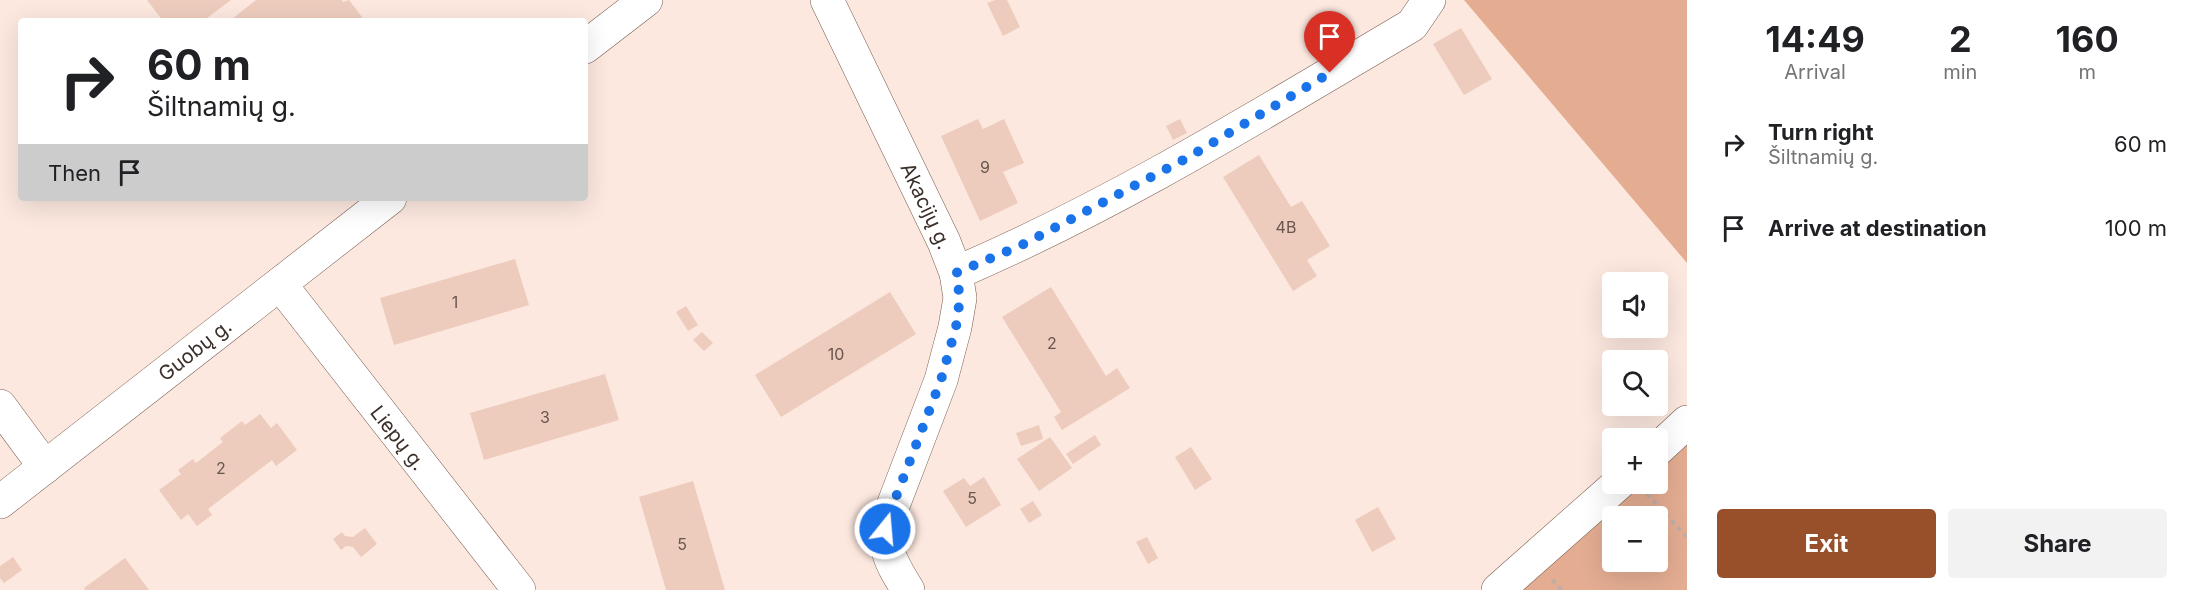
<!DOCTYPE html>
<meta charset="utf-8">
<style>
:root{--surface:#fff;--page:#f2f2f2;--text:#202124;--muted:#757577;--accent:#97502a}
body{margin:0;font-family:Inter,sans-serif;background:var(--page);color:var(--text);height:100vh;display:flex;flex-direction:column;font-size:22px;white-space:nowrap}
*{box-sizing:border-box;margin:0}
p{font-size:20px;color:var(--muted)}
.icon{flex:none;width:33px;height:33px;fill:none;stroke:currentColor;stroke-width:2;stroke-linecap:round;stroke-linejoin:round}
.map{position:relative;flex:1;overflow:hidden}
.side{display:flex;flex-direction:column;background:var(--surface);width:510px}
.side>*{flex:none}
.guide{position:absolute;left:18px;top:18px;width:570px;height:183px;border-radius:6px;box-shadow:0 6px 24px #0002;background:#fff;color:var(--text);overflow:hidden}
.tools{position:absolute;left:1602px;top:272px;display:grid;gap:12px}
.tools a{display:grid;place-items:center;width:66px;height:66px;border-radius:6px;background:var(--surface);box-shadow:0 6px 24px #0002;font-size:30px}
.pin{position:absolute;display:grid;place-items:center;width:51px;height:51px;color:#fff;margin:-62px -26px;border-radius:50% 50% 50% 0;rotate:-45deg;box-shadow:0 0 6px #0007}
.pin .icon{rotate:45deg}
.me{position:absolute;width:66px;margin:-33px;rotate:17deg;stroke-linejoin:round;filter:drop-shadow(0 0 4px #0008)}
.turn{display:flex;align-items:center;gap:21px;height:126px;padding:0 30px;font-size:27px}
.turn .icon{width:78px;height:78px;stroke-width:2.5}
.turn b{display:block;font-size:42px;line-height:51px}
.then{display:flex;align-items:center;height:57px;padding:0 30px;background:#0003;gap:12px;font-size:22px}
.eta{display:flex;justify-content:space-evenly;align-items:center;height:102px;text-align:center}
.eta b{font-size:36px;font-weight:700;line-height:42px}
.button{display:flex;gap:12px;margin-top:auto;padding:12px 30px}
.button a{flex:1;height:69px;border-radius:6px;background:var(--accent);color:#fff;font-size:24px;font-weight:700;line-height:69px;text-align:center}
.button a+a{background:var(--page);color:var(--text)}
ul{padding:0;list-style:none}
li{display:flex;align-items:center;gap:18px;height:84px;padding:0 30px}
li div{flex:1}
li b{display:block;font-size:22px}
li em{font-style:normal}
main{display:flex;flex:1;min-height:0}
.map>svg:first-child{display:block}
.green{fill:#e4ad92;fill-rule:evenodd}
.building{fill:#edccbd}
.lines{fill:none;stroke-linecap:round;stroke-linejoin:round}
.minor-casing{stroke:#785c4f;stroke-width:34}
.path{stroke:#c0aea6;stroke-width:4;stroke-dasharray:4.5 4.5;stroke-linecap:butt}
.minor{stroke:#fff;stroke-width:33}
.route{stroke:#1a73e8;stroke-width:10;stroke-dasharray:0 18}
.labels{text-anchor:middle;stroke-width:6;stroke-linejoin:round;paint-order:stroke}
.number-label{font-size:16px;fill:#68564e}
.street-label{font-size:20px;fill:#3b2f29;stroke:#fff}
</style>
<main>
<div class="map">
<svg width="1687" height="590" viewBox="0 0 1687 590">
<rect width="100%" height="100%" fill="#fce8df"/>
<g class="green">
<path d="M1464,0H1687V263Z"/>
<path d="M1687,421V590H1499L1618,483H1658V448ZM1612,516H1658V561H1612Z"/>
</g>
<g class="building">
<path d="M147,0H231L203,21H163Z"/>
<path d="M256,0H342L343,2L349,0L365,21H233L232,19Z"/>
<path d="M995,0H1007L1020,27L1003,36L987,3Z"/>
<path d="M1461,28L1492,79L1464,95L1433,44Z"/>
<path d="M978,119L983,129L1004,119L1024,163L1003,172L1018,203L980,221L941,136Z"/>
<path d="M1180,119L1187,133L1173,140L1166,126Z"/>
<path d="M1259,155L1291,207L1302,201L1330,246L1307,260L1317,276L1293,291L1223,177Z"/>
<path d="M515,259L529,305L394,345L380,298Z"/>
<path d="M1051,287L1106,376L1117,368L1130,388L1062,430L1054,417L1061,412L1002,317Z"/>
<path d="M890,292L916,334L781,417L755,375Z"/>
<path d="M686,306L698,325L688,331L676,312Z"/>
<path d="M702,332L713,343L704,351L693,340Z"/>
<path d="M605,374L619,420L484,460L470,413Z"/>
<path d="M260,414L271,428L277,423L297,450L276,466L272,460L208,509L212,515L197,526L188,514L181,520L159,490L181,474L178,470L193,459L196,463L223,442L220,438L242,421L245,425Z"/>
<path d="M1039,425L1043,439L1021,446L1016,433Z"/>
<path d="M1095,435L1101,445L1073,464L1066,454Z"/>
<path d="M1050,437L1072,468L1039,491L1017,459Z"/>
<path d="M1191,447L1212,479L1195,490L1175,457Z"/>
<path d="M984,477L1001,505L966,527L943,491L964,478L970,486Z"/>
<path d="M693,481L725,590H666L639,497Z"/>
<path d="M1033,501L1042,515L1029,523L1020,509Z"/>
<path d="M1378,507L1396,539L1372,552L1355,520Z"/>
<path d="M365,528L377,544L361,557L353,547L346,546L341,550L333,539L342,532L345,536L353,537Z"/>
<path d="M1147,537L1158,558L1148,564L1136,542Z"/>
<path d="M13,557L22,570L4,583L0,578V566Z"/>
<path d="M125,558L149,590H85L84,588Z"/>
</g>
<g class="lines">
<g class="minor-casing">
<g id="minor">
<path d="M827,0L944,242L956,273L960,298L955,327L941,380L891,511C881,546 889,560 908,590"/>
<path d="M585,47L646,0"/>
<path d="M956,273C1115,205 1263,113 1412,25L1429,0"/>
<path d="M280,284L519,590"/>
<path d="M0,406L45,467"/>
<path d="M1658,449L1687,422"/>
<path d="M0,502L390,198"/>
<path d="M1498,590L1619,483"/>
</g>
</g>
<g class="path">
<path d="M1647,494L1687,537"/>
<path d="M1552,580L1562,590"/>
</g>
<use href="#minor" class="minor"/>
</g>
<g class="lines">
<path class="route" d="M885,529L891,510L941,380L956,327L960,298L956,273L1024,244L1187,158L1330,73"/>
</g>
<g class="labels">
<g class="number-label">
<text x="985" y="173">9</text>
<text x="1286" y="233">4B</text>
<text x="455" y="308">1</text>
<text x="1052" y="349">2</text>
<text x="836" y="360">10</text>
<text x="545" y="423">3</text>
<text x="221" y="474">2</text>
<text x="972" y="504">5</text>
<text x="682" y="550">5</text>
</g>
<g class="street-label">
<text transform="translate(926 206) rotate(65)" y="7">Akacijų g.</text>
<text transform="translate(195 350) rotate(-38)" y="7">Guobų g.</text>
<text transform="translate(398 438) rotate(52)" y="7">Liepų g.</text>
</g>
</g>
</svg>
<div class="tools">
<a><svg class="icon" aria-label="sound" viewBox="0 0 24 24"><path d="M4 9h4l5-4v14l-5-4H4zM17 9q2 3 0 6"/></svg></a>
<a><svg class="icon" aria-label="search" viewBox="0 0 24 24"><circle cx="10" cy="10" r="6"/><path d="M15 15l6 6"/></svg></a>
<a>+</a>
<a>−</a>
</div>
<div class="pin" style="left:1330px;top:73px;background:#d93025"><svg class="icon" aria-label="arrive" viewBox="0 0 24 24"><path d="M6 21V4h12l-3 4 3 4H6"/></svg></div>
<svg class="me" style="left:885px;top:529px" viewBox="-20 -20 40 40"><circle r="17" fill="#1a73e8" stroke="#fff" stroke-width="3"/><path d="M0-11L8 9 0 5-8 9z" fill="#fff"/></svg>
<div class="guide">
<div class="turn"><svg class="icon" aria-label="right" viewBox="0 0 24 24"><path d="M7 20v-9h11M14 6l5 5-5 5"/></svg><div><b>60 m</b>Šiltnamių g.</div></div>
<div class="then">Then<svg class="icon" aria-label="arrive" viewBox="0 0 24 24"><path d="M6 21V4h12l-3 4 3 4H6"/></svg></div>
</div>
</div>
<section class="side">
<div class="eta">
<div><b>14:49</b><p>Arrival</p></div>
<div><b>2</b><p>min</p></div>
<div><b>160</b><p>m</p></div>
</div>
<ul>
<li><svg class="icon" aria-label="right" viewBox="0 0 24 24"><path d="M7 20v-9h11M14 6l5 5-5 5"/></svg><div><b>Turn right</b><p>Šiltnamių g.</p></div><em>60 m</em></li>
<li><svg class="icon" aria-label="arrive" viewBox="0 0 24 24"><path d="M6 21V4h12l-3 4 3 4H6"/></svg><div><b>Arrive at destination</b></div><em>100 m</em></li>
</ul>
<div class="button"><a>Exit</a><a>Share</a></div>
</section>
</main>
